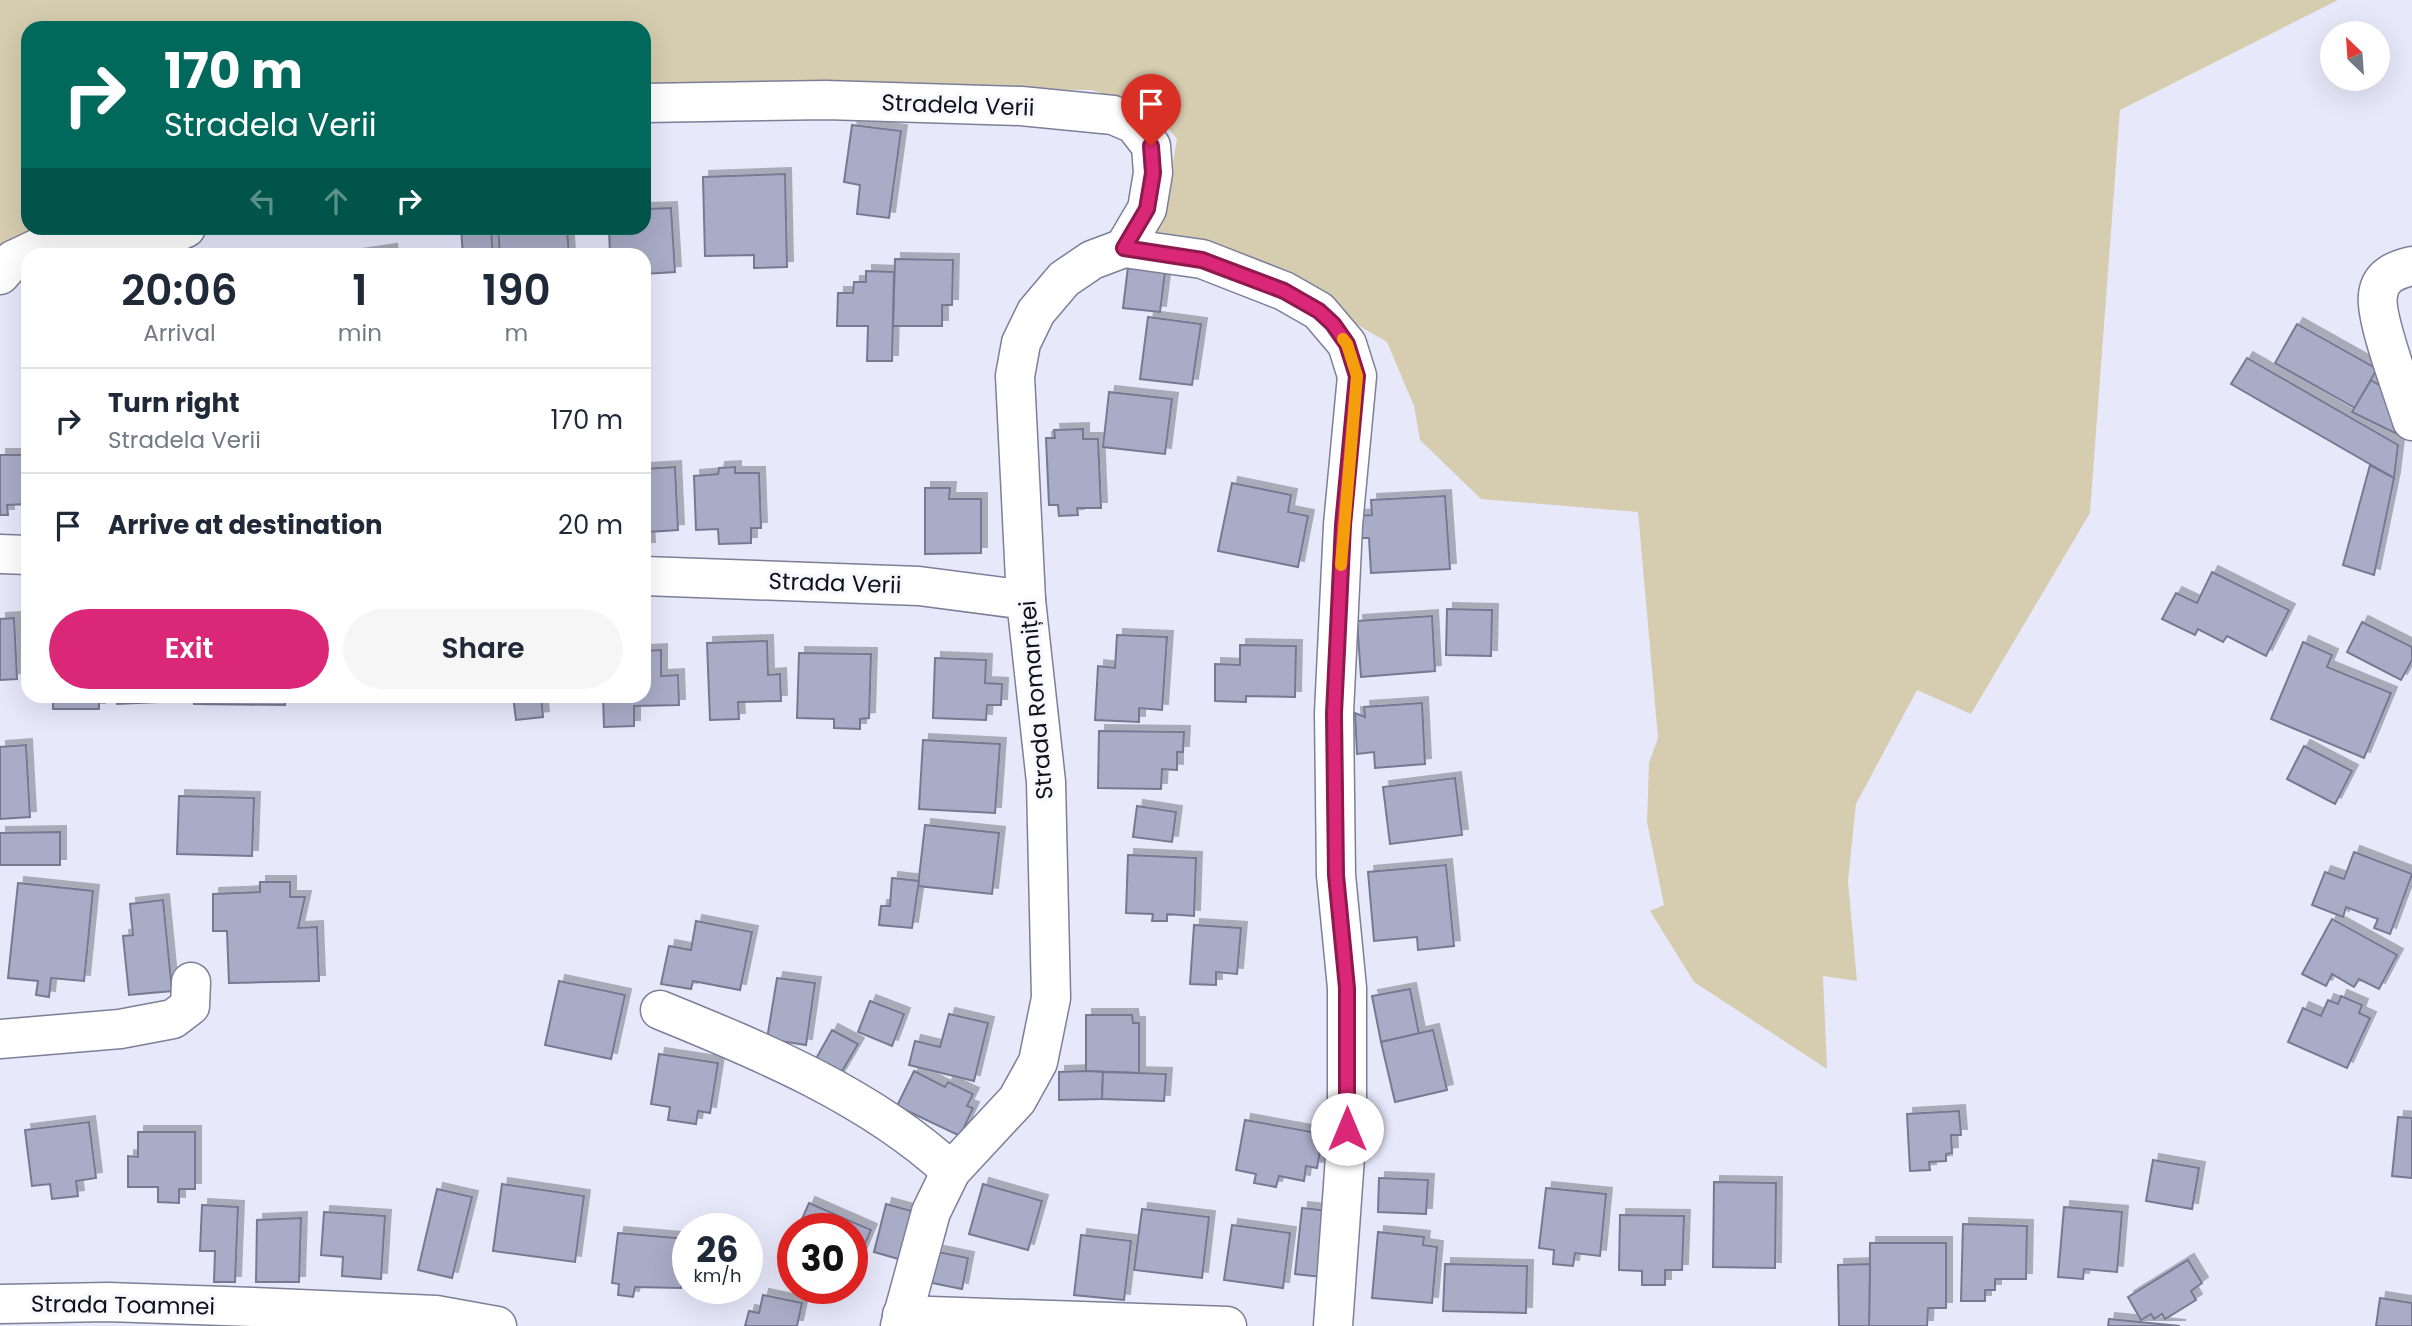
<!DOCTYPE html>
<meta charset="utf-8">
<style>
:root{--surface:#fff;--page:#f6f6f7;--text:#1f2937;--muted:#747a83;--line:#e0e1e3;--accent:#db2777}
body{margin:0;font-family:Poppins,sans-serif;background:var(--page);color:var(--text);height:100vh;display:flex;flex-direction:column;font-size:26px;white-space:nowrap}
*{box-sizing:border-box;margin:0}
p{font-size:23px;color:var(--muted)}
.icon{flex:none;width:38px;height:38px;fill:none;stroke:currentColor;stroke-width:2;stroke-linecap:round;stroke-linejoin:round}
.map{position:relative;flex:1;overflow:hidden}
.details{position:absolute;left:21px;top:248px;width:630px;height:455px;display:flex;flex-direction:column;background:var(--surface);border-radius:21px;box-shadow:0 7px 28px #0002}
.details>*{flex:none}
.top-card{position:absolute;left:21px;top:21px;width:630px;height:214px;border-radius:21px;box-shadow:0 7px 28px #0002;background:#00695c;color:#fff;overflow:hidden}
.needle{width:46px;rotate:335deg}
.controls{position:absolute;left:2320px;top:21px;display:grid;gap:14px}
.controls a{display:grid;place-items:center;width:70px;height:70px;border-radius:50%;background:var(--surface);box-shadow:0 7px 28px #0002;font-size:35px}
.speed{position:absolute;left:672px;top:1213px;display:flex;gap:14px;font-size:35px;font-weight:700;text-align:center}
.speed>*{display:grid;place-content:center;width:91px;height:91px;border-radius:50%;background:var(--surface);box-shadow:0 7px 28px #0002;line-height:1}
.speed small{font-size:18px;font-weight:400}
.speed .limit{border:10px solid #d22;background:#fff;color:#111}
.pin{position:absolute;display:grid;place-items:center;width:60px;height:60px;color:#fff;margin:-72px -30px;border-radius:50% 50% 50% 0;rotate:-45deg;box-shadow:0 0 7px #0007}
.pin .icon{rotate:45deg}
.me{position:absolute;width:77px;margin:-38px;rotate:0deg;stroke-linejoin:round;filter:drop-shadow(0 0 5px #0008)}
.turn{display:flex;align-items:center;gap:24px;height:147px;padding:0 28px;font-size:32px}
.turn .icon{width:91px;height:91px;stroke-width:2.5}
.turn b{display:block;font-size:49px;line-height:60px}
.lanes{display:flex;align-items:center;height:66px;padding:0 28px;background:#0003;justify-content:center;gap:35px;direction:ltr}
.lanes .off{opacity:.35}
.eta{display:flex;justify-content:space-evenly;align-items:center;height:119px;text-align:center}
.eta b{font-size:42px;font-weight:600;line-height:49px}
.button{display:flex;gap:14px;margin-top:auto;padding:14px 28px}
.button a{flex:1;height:80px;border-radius:42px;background:var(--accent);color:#fff;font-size:28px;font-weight:600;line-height:80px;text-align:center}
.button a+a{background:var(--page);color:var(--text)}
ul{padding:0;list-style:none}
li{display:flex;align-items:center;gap:21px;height:105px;padding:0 28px;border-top:2px solid var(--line)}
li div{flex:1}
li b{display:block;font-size:26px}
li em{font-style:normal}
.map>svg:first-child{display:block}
.green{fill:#d6cdb0}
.building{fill:#a9acc7;stroke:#767992;stroke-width:2;filter:url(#shadow)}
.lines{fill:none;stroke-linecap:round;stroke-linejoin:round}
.minor-casing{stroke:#7c7f98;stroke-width:41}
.minor{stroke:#fff;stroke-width:38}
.route-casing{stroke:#8e194d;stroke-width:18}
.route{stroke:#db2777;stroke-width:12}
.slow{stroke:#f59e0b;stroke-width:12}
.labels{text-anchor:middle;stroke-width:6;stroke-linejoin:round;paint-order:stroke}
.street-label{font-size:23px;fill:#0f1019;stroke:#f7f7fd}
</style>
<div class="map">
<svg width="2412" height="1326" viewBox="0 0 2412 1326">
<defs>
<filter id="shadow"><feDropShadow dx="6" dy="-6" stdDeviation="0" flood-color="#0004"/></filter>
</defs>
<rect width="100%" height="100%" fill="#e7e9fb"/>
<path class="green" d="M0,0H2338L2120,110L2090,513L1971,714L1917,690L1856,804L1848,881L1857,981L1823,976L1827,1069L1694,982L1650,911L1664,905L1647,822L1649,763L1658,738L1638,512L1481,499L1420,440L1414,406L1387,342L1344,317L1159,236L1154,219L1169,186L1177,139L1156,112L1092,90L644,86V28H28V228H69L0,256Z"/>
<g class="building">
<path d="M852,125L901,131L889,218L857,214L860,185L844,182Z"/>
<path d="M785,174L787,267L754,268V255L705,256L703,177Z"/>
<path d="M671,208L675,272L644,274V256H610L609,228H644V209Z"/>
<path d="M461,228H491L493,256H463Z"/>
<path d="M498,228H567L569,256H500Z"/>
<path d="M391,250L392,256H349Z"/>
<path d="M895,259L953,260L952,305H942V326H893Z"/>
<path d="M1128,267L1165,272L1160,312L1123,308Z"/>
<path d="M866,271L894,272L892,361H867L868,326H837L838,293H853L854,282H866Z"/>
<path d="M1148,317L1201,324L1192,385L1140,379Z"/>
<path d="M2297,324L2377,369L2355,408L2275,363Z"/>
<path d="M2247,358L2398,445L2394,478L2231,384Z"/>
<path d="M2371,380L2387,390L2399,435L2352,412Z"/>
<path d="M24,381H28V406H23Z"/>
<path d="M1109,392L1172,399L1165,454L1103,447Z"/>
<path d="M1083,429V439H1098L1101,508H1077L1078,515L1059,516L1058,505H1049L1046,438H1055L1054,430Z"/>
<path d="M0,455H28V504L7,505L8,515H0Z"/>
<path d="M2370,465L2394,478L2374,575L2343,565Z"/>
<path d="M675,467L678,530L648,532L649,548H644V469Z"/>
<path d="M735,467V473H759L761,528H751V543L719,544L718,529L696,530L694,476L718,474L719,468Z"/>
<path d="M1232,483L1291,495L1288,512L1308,516L1298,567L1218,551Z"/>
<path d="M925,488H950L949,499H981V553L925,554Z"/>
<path d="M1445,496L1450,569L1371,573L1369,538H1358L1357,516L1372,515L1371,500Z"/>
<path d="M2212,572L2289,610L2266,656L2227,636L2223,642L2198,629L2195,635L2162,619L2176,593L2197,603Z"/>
<path d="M1447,609L1492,610L1491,656L1446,655Z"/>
<path d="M1432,616L1435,671L1361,677L1357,621Z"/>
<path d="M14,618L17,679L0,680V619Z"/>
<path d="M2362,622L2412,647V660L2401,680L2347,652Z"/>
<path d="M1117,635L1167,637L1162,710L1139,708V722L1095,720L1098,666L1115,668Z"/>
<path d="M767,641L768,675L780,674L781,701L738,702L739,719L710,720L707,643Z"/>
<path d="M2303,642L2332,655L2327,667L2391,693L2364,758L2271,719Z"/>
<path d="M1240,645L1296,646L1295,697L1246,696V702L1215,701V664L1240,665Z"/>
<path d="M661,650V676L678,675L679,705L634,706V726L604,727L603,696H644V651Z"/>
<path d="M799,653L871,654L869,718L860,719V729L834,728V719L797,718Z"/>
<path d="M935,658L986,660L985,683L1002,684L1001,705H987L986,720L933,718Z"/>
<rect x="53" y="696" width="46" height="13"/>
<path d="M117,696H158V702L117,704Z"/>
<path d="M194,696H285V705L194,704Z"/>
<path d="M513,696H541L543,717L516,720Z"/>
<path d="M1422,703L1425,764L1375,768L1374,752L1357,754L1355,713L1365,717L1364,707Z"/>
<path d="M1099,731L1184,732L1183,752H1177V770L1162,769L1161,789L1098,788Z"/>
<path d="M923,740L1000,744L995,813L919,809Z"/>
<path d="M26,745L30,817L0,819V747Z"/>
<path d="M2304,746L2352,771L2335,804L2287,779Z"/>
<path d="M1455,778L1462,835L1390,844L1383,787Z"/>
<path d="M179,796L254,798L252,856L177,854Z"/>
<path d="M1137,806L1176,812L1172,842L1133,837Z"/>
<path d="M925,825L999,833L992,894L918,886Z"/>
<path d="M60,832V865H0V833Z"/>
<path d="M2354,852L2412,874L2390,934L2374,928L2378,919L2346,907L2343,917L2312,905L2325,872L2344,879Z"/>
<path d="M1128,855L1196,858L1194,916L1167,914V921H1152L1153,914L1126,913Z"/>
<path d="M1446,865L1454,946L1418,950L1417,937L1374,941L1368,872Z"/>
<path d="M892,878L919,881L912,928L879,925L881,906H890Z"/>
<path d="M260,882H290V897H305L298,928L317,927L319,981L229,983L227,931H213V894L260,892Z"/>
<path d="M18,883L93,891L84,981L51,978L49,997L36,995L38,981L8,978Z"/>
<path d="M163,900L172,991L129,995L123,936L133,935L130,904Z"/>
<path d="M2332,919L2397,955L2379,989L2359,979L2354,987L2332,974L2326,986L2302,974Z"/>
<path d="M696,921L752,932L740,990L693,981L691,989L661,984L669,946L691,950Z"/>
<path d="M1194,925L1241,928L1237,974L1216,972V985L1190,984Z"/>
<path d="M777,978L815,983L806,1045L767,1039Z"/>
<path d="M559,981L625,995L611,1059L545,1045Z"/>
<path d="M1410,989L1419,1034L1381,1042L1372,996Z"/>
<path d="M2341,996L2362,1005L2359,1013L2370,1018L2347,1068L2288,1042L2303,1008L2321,1016L2328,1000L2338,1004Z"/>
<path d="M870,1001L904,1014L892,1046L858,1032Z"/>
<path d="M949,1014L988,1023L974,1081L909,1065L915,1041L940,1047Z"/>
<path d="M1086,1015H1132L1133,1023H1139V1073L1086,1071Z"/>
<path d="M832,1030L858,1044L838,1078L813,1064Z"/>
<path d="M1433,1030L1447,1090L1395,1102L1381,1042Z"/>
<path d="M659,1054L718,1063L710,1113L698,1111L696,1124L668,1120L670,1107L651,1104Z"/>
<path d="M914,1071L945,1087L948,1082L973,1094L967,1106L973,1108L960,1136L897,1106Z"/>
<path d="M1086,1071L1103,1072L1102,1099L1059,1100V1072Z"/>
<path d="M1103,1072L1166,1074L1164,1101L1102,1099Z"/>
<path d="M1959,1111L1961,1135H1951L1952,1153L1946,1154V1161L1929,1162L1930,1170L1910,1171L1907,1114Z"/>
<path d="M2398,1117L2412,1118V1178L2392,1176Z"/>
<path d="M1245,1120L1323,1134L1317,1168L1306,1166L1304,1181L1279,1176L1276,1187L1254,1183L1256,1174L1236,1170Z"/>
<path d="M89,1122L96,1178L76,1181L78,1196L52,1199L50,1184L32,1186L25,1130Z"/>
<path d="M138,1132H195V1189H179V1203L158,1202V1187H128V1156L138,1157Z"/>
<path d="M2153,1160L2199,1168L2192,1209L2146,1201Z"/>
<path d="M1379,1178L1428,1180L1426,1214L1378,1212Z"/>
<path d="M1714,1182L1776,1183L1775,1268L1713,1267Z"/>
<path d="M502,1184L584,1196L575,1262L493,1251Z"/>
<path d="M983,1184L1042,1201L1028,1250L969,1234Z"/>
<path d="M1546,1188L1606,1194L1600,1256L1575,1253L1573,1266L1553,1264L1554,1250L1539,1248Z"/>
<path d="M437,1189L472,1197L452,1278L418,1270Z"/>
<path d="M809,1203L871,1230L852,1274V1228H798Z"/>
<path d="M886,1204L915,1212L902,1260L874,1252Z"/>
<path d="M202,1205L238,1207L235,1282H214L215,1251H200Z"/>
<path d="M2064,1207L2122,1212L2117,1272L2084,1269L2083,1279L2058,1277Z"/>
<path d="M1302,1208L1329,1211L1322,1277L1295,1274Z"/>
<path d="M1142,1209L1209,1217L1202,1278L1134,1270Z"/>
<path d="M324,1212L385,1216L381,1279L342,1276L343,1257L321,1255Z"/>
<path d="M1620,1215L1684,1216L1682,1270H1665V1285H1642V1271L1619,1270Z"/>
<path d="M301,1218L299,1282H256L257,1220Z"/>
<path d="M1963,1224L2027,1226L2026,1279H1995V1290H1985V1301H1961Z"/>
<path d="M1232,1225L1290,1233L1283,1288L1224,1280Z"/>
<path d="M1378,1232L1424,1237L1423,1245L1437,1247L1432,1303L1372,1298Z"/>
<path d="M618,1233L687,1239L681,1288L635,1287L633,1297L618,1295L619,1284L612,1283Z"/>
<path d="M1081,1235L1131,1241L1124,1300L1074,1295Z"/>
<path d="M793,1241V1265L784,1261Z"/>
<path d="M1870,1243H1946V1308H1928L1927,1326H1869Z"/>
<path d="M938,1252L968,1258L962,1289L932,1283Z"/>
<path d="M2188,1260L2202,1283L2191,1291L2196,1300L2165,1319L2162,1314L2154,1319L2151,1314L2141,1320L2128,1297Z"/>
<path d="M1445,1264L1527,1266L1526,1313L1443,1311Z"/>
<path d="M1870,1264L1869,1326H1839L1838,1265Z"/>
<path d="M763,1295L802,1303L797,1326H745L749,1311L759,1313Z"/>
<path d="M2380,1298L2412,1303V1326H2376Z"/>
<path d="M2109,1319L2180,1326H2108Z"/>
</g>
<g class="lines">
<g class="minor-casing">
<g id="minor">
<path d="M644,103L826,100L1021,106L1113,115L1134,124L1151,146L1153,173L1147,209L1124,248"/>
<path d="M2412,266C2395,270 2380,276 2378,295C2374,317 2404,395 2412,421"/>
<path d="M0,275L13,260L51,242L101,236L157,241L186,228"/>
<path d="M0,554L28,555"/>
<path d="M644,576L919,586L1026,600"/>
<path d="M660,1010C761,1051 870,1096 951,1171"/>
<path d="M0,1039L120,1029L173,1019L190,1006L191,982"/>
<path d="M0,1304L108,1302L253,1307L436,1315L497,1326"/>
<path d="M902,1315L1227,1326"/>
<path d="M900,1326L931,1212L951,1171L1017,1100L1038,1062L1051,998L1046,782L1026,600L1015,376L1021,343L1036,312L1064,279L1092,260L1124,248L1202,259L1284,291L1319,311L1347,344L1357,376L1343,525L1334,713L1336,875L1347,988V1129L1333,1326"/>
</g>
</g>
<use href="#minor" class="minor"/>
</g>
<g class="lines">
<g class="route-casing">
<path id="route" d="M1151,146L1153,173L1147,209L1124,248L1202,260L1284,291L1319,311L1333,324L1347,344L1357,376L1343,525L1334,713L1336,875L1347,988V1129"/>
</g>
<use href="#route" class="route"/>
<path class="slow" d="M1341,565L1357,376L1347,344L1343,339"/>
</g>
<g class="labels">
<g class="street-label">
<text transform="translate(958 105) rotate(2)" y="8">Stradela Verii</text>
<text transform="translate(835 583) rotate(2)" y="8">Strada Verii</text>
<text transform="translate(1036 700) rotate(-95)" y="8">Strada Romaniței</text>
<text transform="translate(123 1305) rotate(1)" y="8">Strada Toamnei</text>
</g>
</g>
</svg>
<div class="controls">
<a><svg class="needle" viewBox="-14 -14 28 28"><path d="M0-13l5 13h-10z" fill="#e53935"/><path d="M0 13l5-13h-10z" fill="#747a83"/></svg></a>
</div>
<div class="speed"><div>26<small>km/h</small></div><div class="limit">30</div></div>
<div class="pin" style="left:1151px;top:146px;background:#d93025"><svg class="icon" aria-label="arrive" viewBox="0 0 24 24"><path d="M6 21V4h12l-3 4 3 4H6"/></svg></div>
<svg class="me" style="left:1347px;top:1129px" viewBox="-20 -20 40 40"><circle r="19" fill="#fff"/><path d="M0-13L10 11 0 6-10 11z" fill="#db2777"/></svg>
<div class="top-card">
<div class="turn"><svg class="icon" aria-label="right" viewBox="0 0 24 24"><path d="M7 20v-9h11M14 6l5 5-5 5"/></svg><div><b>170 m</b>Stradela Verii</div></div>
<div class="lanes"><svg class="icon off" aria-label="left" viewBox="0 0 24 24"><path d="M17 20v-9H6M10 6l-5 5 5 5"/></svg><svg class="icon off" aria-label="ahead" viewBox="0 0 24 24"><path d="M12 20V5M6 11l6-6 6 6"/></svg><svg class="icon" aria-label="right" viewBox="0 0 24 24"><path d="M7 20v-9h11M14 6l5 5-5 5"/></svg></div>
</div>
<section class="details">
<div class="eta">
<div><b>20:06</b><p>Arrival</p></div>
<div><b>1</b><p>min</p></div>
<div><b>190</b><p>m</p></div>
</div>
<ul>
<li><svg class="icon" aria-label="right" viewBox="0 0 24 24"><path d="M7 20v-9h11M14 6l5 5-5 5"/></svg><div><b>Turn right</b><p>Stradela Verii</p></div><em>170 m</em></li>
<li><svg class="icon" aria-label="arrive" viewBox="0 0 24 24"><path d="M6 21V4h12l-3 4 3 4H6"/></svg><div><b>Arrive at destination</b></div><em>20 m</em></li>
</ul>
<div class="button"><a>Exit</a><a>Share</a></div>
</section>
</div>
